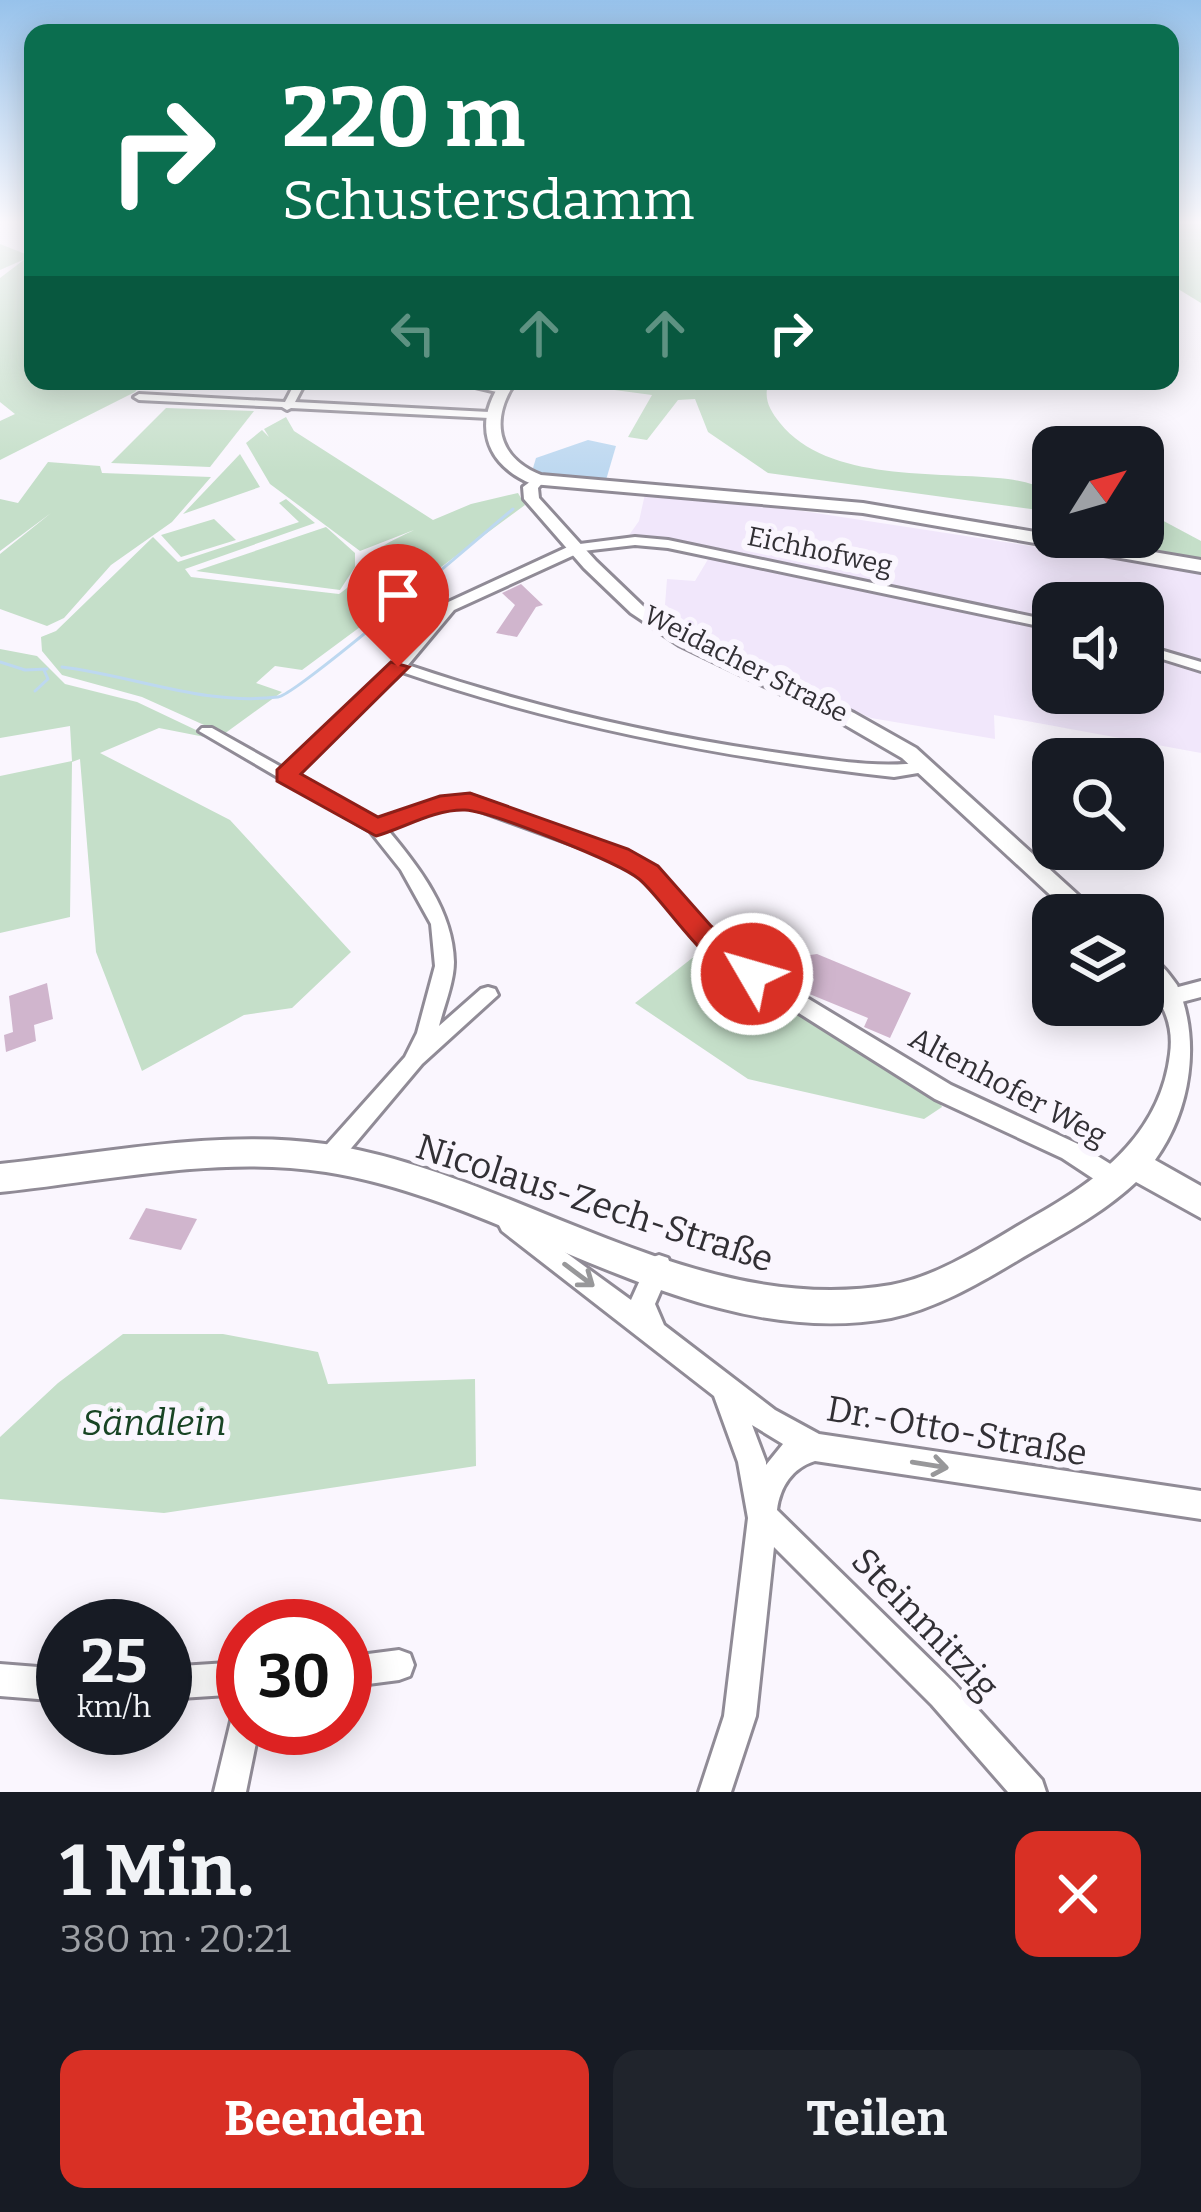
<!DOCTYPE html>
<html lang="de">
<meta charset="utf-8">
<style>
:root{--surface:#171b24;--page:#20242c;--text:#f1f3f6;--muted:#9ea1a6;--accent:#d93025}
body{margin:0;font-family:Bitter,serif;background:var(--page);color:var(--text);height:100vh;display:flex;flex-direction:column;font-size:45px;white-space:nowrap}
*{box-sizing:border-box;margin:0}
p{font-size:39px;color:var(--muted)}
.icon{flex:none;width:66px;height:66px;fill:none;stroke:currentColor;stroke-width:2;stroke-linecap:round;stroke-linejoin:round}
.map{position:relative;height:1792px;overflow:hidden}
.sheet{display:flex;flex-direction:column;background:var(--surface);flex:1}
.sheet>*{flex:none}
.top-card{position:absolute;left:24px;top:24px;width:1155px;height:366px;border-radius:24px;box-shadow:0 6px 30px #0003;background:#0b6e4f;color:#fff;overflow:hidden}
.needle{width:78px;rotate:53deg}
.tools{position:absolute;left:1032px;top:426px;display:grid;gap:24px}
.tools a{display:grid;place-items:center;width:132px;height:132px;border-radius:24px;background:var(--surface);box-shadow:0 6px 30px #0003;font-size:60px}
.speed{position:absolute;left:36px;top:1599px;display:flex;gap:24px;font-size:60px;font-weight:700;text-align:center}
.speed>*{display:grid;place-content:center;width:156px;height:156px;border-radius:50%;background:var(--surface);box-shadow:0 6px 30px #0003;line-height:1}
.speed small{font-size:30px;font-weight:400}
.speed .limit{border:18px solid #d22;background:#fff;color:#111}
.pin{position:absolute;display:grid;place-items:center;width:102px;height:102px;color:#fff;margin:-123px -51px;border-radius:50% 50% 50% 0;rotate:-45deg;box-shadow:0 0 12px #0007}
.pin .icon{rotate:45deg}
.me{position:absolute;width:132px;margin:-66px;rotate:308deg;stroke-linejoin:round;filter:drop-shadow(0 0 9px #0008)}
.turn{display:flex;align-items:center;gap:42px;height:252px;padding:0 60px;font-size:54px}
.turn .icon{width:156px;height:156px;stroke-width:2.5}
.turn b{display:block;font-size:84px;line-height:102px}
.lanes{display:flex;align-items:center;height:114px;padding:0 60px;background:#0003;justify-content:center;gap:60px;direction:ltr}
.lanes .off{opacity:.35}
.round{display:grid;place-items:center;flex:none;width:126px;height:126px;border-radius:24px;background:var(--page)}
.summary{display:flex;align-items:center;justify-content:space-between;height:204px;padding:0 60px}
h1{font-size:72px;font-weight:700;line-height:90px}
.cta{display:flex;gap:24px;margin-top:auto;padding:24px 60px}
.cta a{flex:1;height:138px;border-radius:24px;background:var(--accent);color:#fff;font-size:48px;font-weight:700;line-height:138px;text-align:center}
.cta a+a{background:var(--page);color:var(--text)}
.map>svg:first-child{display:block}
.built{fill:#f1e7fb;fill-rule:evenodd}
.green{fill:#c5dfc9}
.water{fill:#bdd8f0}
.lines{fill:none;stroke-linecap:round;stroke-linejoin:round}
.stream{stroke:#bdd8f0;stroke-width:3}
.building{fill:#d0b5cd}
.minor-casing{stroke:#908b96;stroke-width:6}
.tertiary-casing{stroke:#908b96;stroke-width:6}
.secondary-casing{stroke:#908b96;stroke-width:6}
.minor{fill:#fff;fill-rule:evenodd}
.tertiary{fill:#fff;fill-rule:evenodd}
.secondary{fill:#fff;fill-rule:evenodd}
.oneway{stroke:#98989a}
.route{fill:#d93025;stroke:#8d1f18;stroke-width:3}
.labels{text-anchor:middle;stroke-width:12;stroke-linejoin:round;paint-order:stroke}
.far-street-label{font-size:27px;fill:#323035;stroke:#faf6fe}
.street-label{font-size:30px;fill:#323035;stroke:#faf6fe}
.near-street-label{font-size:36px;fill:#323035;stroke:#faf6fe}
.near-park-label{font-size:36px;font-style:italic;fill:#184424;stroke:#faf6fe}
</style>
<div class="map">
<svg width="1201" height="1792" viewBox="0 0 1201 1792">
<rect width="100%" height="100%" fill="#faf6fe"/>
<path class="built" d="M645,494L724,499L1201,572V753L994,715L995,739L871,718L731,658L662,619L670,615L665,605L667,579L695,581L713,551L627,538L639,521ZM1053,603H1143V693H1053Z"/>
<g class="green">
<path d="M1170,222H1201V303L1170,284Z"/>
<path d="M0,244L33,257V381H144L135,392L0,460V421L15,414L0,402V278L25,259L0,270Z"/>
<path d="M618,381H769C763,398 769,409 780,423C828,483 937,471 1008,479C1024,481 1038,486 1053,491V512L768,473L708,432L695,399L678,400L647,440L628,437L652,395L607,389Z"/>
<path d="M166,408L254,411L210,467L111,463Z"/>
<path d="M286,417L294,431L433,520L471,504L518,493L525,505L302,670L275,666L256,683L282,692L224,734L142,697L62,675L42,651L41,637L56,631L153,537L178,562L299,522L279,503L286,499L315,523L185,569L191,577L339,594C354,584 355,578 364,564C375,547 396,539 414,530L360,551L270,484L246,443L262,430L269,437L264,429Z"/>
<path d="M240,454L260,487L183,514Z"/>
<path d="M48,462L100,466L102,473L211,477L172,522L111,565L64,618L47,626L0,609V554L51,513L0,551V499L18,503Z"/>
<path d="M1143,510L1201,541V563L1073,537H1143Z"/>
<path d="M214,519L236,540L181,557L161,535Z"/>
<path d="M326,527L355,553V567L340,590L196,571Z"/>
<path d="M0,649L37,656L65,684L137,702L215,739L159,728L100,753L230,820L351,952L292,1008L244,1015L142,1071L96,952L80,759L72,762L70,917L0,933V776L72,761L70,726L0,738Z"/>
<path d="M705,948L807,1020L939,1100L942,1107L924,1119L748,1079L635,1003Z"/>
<path d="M123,1334H223L318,1352L328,1384L475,1379L476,1466L164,1513L0,1499V1437L58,1383Z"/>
</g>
<path class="water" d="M588,440L616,446L606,480C585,488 549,483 533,468L536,458Z"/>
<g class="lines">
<g class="stream">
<path d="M0,662L25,670L47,669"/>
<path d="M62,667C135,676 204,706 278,697C297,695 483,534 513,509"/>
<path d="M35,691L48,679L44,670"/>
</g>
</g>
<g class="building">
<path d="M521,584L543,605L536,607L517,637L496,633L515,605L502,593Z"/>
<path d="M817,954L911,993L890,1038L864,1027L868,1018L807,993L814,980L803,956Z"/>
<path d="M47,983L53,1019L34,1025L36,1041L6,1052L4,1035L13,1032L9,996Z"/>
<path d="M146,1208L197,1219L181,1250L129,1239Z"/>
</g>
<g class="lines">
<g class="minor-casing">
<g id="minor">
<path d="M296,381H306L295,402L489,412L494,415L489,418L291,408L287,410L282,407L139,400L134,397L139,394L285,402Z"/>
<path d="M450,381H469L506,390L501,393Z"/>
<path d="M635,537L668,540L1053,621V629L668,548L635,545L583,551L454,610L408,665C531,707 657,736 786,754C832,760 878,769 924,762L932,767L924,772L894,777C726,758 562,727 402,672L295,774L377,820L439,799L470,795L624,851L655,867L708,929L759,969L951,1085L1078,1144L1125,1173L1128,1181L1125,1189L1117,1192L1109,1189L1062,1158L935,1099L745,979L694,939L643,877L612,859L469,807L441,810L387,829C419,867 453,911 454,962C454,982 444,1006 439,1026L481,989L488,987L495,989L498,995L422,1064L337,1165L329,1168L321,1165L318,1158L321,1151L405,1057L417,1033L435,966L431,924L401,870L370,831L199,731L202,728H212L283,768L379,681L444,604L572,545Z"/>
<path d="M1143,645L1201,662V671L1143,653Z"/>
<path d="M1201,981V997L1174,1004L1167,1002L1164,996L1167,990Z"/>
<path d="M510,1212L631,1300L650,1258L659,1255L668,1258L671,1267L655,1304L664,1325L775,1410L819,1434L1201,1491V1519L815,1461C792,1468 780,1487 777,1510L954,1683L1042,1780L1046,1792H1008L932,1705L774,1547L756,1716L731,1792H699L724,1716L748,1518L738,1462L714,1396L502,1231L498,1223L502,1215ZM752,1425L783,1444L766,1465V1462Z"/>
<path d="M399,1650L410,1654L414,1665L410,1676L399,1680L345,1687V1657Z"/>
<path d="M243,1662V1694L165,1699V1667Z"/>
<path d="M0,1664L63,1669V1701L0,1696Z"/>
<path d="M243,1712V1728H259L246,1792H214L232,1717Z"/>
</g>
</g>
<g class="tertiary-casing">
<g id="tertiary">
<path d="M538,476L545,480L538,488L539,498L596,561L643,606L723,653L854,713L916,748L1100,915H1072L902,758L840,722L679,645L631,613L584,568L524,499L523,487Z"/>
<path d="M1143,954C1158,959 1168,972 1177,985C1201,1040 1191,1110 1155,1160L1201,1186V1218L1136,1182C1101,1215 1057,1237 1015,1262C978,1284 935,1309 891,1318C696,1354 514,1201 326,1172C219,1155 106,1181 0,1192V1164C106,1153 218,1129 325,1144C515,1172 692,1319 891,1285C945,1275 997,1237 1045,1210C1106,1175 1161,1129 1170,1054C1173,1032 1168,1013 1155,995C1152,990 1146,987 1143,981C1141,975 1143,961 1143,954Z"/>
</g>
</g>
<g class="secondary-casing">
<path id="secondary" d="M502,381H516C490,419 496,457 541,475L863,503L1201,560V572L863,513L532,484C484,464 473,423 502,381Z"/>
</g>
<use href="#minor" class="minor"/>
<use href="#tertiary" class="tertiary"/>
<use href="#secondary" class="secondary"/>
</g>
<defs><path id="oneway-shaft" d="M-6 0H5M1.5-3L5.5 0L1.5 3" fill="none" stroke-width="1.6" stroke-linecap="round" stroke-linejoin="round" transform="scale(3)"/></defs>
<g class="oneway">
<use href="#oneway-shaft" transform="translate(579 1275) rotate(37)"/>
<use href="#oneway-shaft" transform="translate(930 1465) rotate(9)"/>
</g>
<linearGradient id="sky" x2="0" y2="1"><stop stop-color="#97c2eb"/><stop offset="0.47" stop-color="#fdfbff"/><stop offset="1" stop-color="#fdfbff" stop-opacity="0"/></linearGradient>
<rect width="1201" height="473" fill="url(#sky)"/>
<path class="route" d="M391,662L409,667L301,774L378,817L440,796L470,793L628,849L658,866L711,926L763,966L767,974L763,982C722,996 667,902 639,879C618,862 490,811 465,810C435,809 404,828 376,836L277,781V770Z"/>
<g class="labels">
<g class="far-street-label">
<text transform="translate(820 551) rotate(12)" y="9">Eichhofweg</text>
<text transform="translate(746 664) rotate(27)" y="9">Weidacher Straße</text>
</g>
<g class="street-label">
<text transform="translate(1008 1087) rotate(28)" y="10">Altenhofer Weg</text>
</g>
<g class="near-street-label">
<text transform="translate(595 1202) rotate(18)" y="13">Nicolaus-Zech-Straße</text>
<text transform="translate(957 1430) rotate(10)" y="13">Dr.-Otto-Straße</text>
<text transform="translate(926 1623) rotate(46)" y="13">Steinmitzig</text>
</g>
<g class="near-park-label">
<text x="154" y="1435">Sändlein</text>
</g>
</g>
</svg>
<div class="tools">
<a><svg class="needle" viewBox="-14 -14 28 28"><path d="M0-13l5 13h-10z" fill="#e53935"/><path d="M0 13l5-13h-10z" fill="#9ea1a6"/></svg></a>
<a><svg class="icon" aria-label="sound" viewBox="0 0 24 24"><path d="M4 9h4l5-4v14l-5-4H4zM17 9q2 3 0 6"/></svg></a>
<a><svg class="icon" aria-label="search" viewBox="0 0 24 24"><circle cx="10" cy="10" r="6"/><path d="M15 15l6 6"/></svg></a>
<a><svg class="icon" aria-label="layers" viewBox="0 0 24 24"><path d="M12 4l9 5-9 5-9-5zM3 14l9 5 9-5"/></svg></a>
</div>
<div class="speed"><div>25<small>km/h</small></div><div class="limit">30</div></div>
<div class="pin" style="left:398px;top:667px;background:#d93025"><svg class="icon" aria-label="arrive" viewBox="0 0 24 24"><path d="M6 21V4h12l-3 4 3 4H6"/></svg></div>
<svg class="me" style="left:752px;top:974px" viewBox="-20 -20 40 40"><circle r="17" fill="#d93025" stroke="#fff" stroke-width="3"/><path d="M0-11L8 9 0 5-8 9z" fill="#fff"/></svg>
<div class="top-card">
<div class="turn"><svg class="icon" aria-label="right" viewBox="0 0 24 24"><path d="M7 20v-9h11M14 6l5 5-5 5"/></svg><div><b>220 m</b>Schustersdamm</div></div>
<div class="lanes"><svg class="icon off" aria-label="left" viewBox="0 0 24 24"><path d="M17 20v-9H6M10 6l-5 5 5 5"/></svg><svg class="icon off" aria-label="ahead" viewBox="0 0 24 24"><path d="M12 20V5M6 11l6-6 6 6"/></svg><svg class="icon off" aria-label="ahead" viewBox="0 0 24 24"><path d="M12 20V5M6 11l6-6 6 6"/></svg><svg class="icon" aria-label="right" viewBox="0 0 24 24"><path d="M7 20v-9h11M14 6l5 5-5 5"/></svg></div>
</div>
</div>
<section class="sheet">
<div class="summary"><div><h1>1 Min.</h1><p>380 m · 20:21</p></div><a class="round" style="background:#d93025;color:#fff"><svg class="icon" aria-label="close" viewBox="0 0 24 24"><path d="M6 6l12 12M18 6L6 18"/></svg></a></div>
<div class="cta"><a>Beenden</a><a>Teilen</a></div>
</section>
